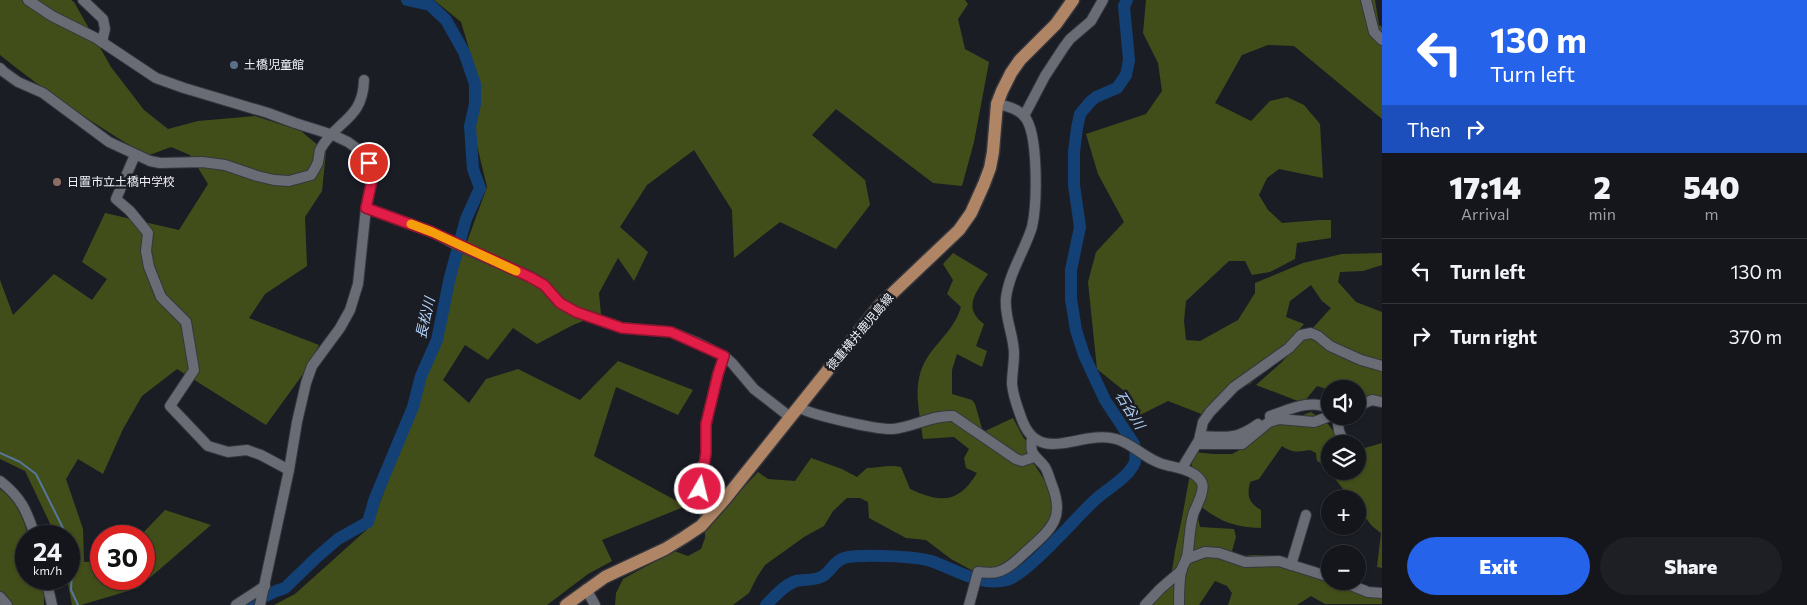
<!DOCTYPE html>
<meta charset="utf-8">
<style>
:root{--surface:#14161c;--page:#1d1f25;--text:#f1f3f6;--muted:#9d9fa3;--line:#33353b;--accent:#2563eb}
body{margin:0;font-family:Commissioner,"Noto Sans JP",sans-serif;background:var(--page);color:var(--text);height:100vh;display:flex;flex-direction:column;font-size:19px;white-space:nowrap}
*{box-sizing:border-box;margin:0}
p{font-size:16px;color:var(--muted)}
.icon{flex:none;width:28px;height:28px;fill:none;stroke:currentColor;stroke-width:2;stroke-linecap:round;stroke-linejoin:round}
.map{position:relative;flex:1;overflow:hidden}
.panel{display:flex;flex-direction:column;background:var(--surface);width:425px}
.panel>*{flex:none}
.hud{background:#2563eb;color:#fff;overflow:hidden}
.controls{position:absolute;left:1321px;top:380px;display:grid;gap:10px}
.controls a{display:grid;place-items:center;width:45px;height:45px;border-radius:50%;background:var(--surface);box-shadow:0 1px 4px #0004,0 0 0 1px var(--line);font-size:25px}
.speed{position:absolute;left:15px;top:525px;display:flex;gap:10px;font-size:25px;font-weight:700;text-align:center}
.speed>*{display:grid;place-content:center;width:65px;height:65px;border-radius:50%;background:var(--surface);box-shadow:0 1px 4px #0004,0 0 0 1px var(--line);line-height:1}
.speed small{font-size:12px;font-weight:400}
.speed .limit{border:8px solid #d22;background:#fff;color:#111}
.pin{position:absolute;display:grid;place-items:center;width:42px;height:42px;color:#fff;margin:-21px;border:2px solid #fff;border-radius:50%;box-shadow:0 1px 5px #0007}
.me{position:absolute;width:55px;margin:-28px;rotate:8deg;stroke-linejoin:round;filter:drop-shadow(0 0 4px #0008)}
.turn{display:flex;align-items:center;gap:18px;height:105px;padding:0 25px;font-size:22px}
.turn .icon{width:65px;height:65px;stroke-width:2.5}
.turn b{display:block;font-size:35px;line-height:42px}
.then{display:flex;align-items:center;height:48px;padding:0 25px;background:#0003;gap:10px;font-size:19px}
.eta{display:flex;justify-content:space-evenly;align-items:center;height:85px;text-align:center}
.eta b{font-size:30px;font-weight:800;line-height:35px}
.action{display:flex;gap:10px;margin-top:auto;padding:10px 25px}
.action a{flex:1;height:58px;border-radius:30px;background:var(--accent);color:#fff;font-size:20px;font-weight:800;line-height:58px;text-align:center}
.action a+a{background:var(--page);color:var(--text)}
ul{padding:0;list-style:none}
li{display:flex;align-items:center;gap:15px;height:65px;padding:0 25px;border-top:1px solid var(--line)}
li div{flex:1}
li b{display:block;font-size:19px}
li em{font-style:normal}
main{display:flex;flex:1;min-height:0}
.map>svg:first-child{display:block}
.forest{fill:#424e19}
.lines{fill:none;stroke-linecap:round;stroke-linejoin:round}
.stream{stroke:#56769c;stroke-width:2}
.river{stroke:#134175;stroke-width:12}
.minor-casing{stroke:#35373d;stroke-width:12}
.major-casing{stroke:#35373d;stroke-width:15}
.minor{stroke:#696c75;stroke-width:10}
.major{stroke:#af8566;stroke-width:12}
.route-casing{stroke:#92132f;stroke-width:12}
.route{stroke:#e11d48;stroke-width:9}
.slow{stroke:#f59e0b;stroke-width:9}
.service-dot{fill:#5c6f8a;stroke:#1b1d25;stroke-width:2}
.education-dot{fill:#8d6e63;stroke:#1b1d25;stroke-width:2}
.labels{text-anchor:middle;stroke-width:5;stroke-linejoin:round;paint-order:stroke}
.poi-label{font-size:12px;fill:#f1f3f8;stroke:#1b1d25;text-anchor:start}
.street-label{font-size:12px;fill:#f1f3f8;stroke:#1b1d25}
.water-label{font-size:14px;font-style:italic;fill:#b2d0f7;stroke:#1b1d25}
</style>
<main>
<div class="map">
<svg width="1382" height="605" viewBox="0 0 1382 605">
<rect width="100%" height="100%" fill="#1b1d25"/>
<g class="forest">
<path d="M0,0H71L74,2L111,67L144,110L168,129L198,121L255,116L301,131L326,152L322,191L305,217L307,266L265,294L249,318L319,345L306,370L266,425L177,369L142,396L123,429L103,474L78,459L66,479L83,529L84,562L101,561V579H144V536H140L165,510L211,525L138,588L81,605H72L67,579H69V536H56L25,471L0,459V280L13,315L54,274L92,300L107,279L82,262L105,213L179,230L208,184L190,155L171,147L147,156C96,125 47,93 0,55Z"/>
<path d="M434,0H965L968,4L958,19L965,49L989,62L974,142L962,186L933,183L836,109L812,135L865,180L870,205L836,249L780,222L734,258L732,210L694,150L647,185L620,227L648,252L634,281L618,258L599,293L601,314L573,325L537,344L513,328L488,360L465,345L443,380L469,403L486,379L518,369L580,400L618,361L693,390L678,415L616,387L594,456L686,506L602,540L612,561L588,574L547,605H274L295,594L372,525L426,374L456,272L487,187L474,133L480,85L461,22Z"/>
<path d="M1146,0H1375L1379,25L1382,27V119L1294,46L1268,45L1242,55L1215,103L1251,121L1270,101L1287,97L1304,105L1320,124L1323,178L1279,169L1267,178L1259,195L1268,210L1282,223L1320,220H1331V238L1297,243L1295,259L1270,272L1252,275L1245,261H1229L1186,301L1184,321L1186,340L1200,341L1238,320L1255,293V283L1303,263L1342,254L1382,253V265L1363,271L1340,272L1338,282L1356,302L1382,312V407L1358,398V389L1330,390L1317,386L1303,403L1256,385L1282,362L1331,308L1322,301L1311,285L1290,301L1286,317L1304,324L1271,363L1250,384L1235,389L1204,415L1168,401L1140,415L1128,394L1097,369L1088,282L1096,252L1124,222L1098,174L1086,134L1146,114L1162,91L1158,63L1143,33Z"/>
<path d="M953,253L988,274C976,292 962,308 984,324L976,346L987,351L982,367L957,354L952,370V394L972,400L975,404L983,432L1013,418L1023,437L1031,446L1029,456L1047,484L1051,501L1052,516L1047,526L1018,555L989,572H975L951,559L926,540L906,538L869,518L868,502L860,498H847L833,511L824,526L804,537L765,565L757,577L749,593L733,605H615L616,593L623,579L674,551L688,556L701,549L705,538V529L758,472L768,479L795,481L811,458L842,469L857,477L867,468C878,468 890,464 901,467L910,489C941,503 958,504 977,473L966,468L964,458L969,449L954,437L923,439C919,407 910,380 931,352C942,338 956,325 961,307L947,294L953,280L943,264Z"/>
<path d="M1311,412L1328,424L1340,440L1345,444H1330V468L1317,461L1316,453L1310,450C1298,452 1292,453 1282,446L1259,479L1250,482C1247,496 1248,502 1261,510V528C1234,527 1221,522 1200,506L1198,518L1200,527L1234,529L1236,537L1232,551L1238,556L1255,555L1277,556L1330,581H1341L1382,597V604H1325L1311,596L1297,605H1228L1232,593L1227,586L1215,581L1199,605H1150L1170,584L1175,551L1182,518L1194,452L1213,454H1232L1252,443L1269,427Z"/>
<path d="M1382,443V568L1377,567L1381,533L1372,526L1358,508V499H1351L1336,480L1334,471H1358V450Z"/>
<path d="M0,489C16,500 23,517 28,536H26V579H40L44,594V605H0Z"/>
</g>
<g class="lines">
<g class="stream">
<path d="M0,453L20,462L36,474L67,536"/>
<path d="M69,543L72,571L71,590L78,605"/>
</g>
<g class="river">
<path d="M248,605L276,591L285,588L317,557L338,539L368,522L375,498L413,407L421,376L437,340L450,277L466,219L480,188L473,169L470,126L475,104V84L464,52L446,20L430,5L407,0"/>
<path d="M766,605C774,597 784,585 796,581C804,579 813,581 821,577C831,573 833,561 844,558C860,554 914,556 931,561C955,569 980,587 1007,580C1029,573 1076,517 1096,499C1108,488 1125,480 1133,466C1137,460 1136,452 1134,444L1105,400L1084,355L1076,330L1071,299V270L1080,227L1074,185V152L1077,128L1080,114L1090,102L1096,97L1117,88L1126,75L1129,60L1124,6L1127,0"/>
</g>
<g class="minor-casing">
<g id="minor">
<path d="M28,0L52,16L96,38L156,78L184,88L268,113L295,123L333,135L348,142L359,150L369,163L372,180L366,208L358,284L350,310L340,328L312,366L306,383L297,422L289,470L260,605"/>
<path d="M83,0L103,19L105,29L102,42"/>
<path d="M1366,0L1374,32L1382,40"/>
<path d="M0,68L4,72L18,82L43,93L109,142L150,161L160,163L202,162L225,165L257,176L274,180L289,181L311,175C313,171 317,166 318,162C319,158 319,154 320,150C336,120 363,120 364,80"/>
<path d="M997,104C1006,106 1017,108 1024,116C1039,132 1037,205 1032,227C1025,250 1009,273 1006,298C1004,317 1014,335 1014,354C1014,364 1012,374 1012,384C1013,396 1017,406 1021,417C1038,468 1080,429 1116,439C1134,444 1147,461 1166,465C1177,468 1196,470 1202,483C1205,491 1197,505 1194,512C1189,526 1190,542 1187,557C1186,562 1182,566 1181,571C1179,582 1179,594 1179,605"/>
<path d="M1024,116L1045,76L1064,47L1070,39L1091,21L1103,0"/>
<path d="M135,155L116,199L130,211L148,233L146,251L149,267L161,297L186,322L194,370L170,406L208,446L228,452L247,450L261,455L289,470"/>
<path d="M366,208L432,232L455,244L531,277L544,285L560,303L576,312L622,328L671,332L698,343L724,356L732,363L754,389L790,417"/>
<path d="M1358,406L1372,400L1382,402"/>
<path d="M798,407C811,415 877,430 893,429C914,427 932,415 953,416L1016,459L1022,461L1034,457"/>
<path d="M1270,416C1289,410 1311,398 1330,409"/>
<path d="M1337,416L1339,431L1342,438"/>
<path d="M1200,436C1226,437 1236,440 1258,424"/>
<path d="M1197,444H1242L1269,422L1279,419L1314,422L1330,416"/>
<path d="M1182,468L1199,440L1203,422L1210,412L1234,387L1289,348L1301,335L1311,333L1318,336L1330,346L1361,360L1382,366"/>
<path d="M0,481C21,497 27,511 35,536"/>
<path d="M716,509L700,489L706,453V424L718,374L724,356"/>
<path d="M1186,559L1205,552L1219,553L1245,562L1279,561L1330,577"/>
<path d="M1291,565L1306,515"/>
<path d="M46,579L52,605"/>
<path d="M1341,581L1368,592L1382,593"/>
<path d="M586,589L595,605"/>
<path d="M0,597L7,605"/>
<path d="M236,605L265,586"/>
<path d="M969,605L978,572C984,572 992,574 997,572C1009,569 1019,558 1028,550C1052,528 1065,518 1052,485C1050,480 1048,472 1045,467C1036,455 1029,456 1032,438"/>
<path d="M1145,605L1160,589L1182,570"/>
</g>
</g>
<g class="major-casing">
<path id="major" d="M566,605L605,577L665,549L683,538L701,526L725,499L880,305L959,230L971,213L984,184L990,168L993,152L997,104L1002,91L1011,73L1020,60L1056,24L1073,0"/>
</g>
<use href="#minor" class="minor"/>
<use href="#major" class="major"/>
</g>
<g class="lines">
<g class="route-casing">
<path id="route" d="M369,163L372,180L366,208L432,232L530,277L544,285L560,303L576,312L622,328L671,332L724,356L718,374L706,424V453L700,489"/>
</g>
<use href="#route" class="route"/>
<path class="slow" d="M411,224L432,232L516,271"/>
</g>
<circle class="service-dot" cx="234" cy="65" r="5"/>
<circle class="education-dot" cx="57" cy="182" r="5"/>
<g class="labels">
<g class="poi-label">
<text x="244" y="69">土橋児童館</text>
<text x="67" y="186">日置市立土橋中学校</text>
</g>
<g class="street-label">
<text transform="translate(860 332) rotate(-50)" y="4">徳重横井鹿児島線</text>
</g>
<g class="water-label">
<text transform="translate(425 318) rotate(-77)" y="5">長松川</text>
<text transform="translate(1130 410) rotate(58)" y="5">石谷川</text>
</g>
</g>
</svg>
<div class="controls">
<a><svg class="icon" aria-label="sound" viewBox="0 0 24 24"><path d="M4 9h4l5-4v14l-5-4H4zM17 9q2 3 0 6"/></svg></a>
<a><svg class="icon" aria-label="layers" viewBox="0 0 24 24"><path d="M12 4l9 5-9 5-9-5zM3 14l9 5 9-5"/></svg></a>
<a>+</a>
<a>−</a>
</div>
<div class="speed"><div>24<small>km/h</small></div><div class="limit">30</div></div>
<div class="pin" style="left:369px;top:163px;background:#d93025"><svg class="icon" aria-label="arrive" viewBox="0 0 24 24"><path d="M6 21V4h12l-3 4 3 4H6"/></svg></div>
<svg class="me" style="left:700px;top:489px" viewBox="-20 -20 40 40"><circle r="17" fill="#e11d48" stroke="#fff" stroke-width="3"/><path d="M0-11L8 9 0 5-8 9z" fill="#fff"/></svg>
</div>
<section class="panel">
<div class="hud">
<div class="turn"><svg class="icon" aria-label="left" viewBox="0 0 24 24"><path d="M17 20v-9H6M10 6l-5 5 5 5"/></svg><div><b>130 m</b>Turn left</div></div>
<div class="then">Then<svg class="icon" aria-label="right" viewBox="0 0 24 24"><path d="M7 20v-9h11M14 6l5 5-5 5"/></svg></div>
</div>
<div class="eta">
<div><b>17:14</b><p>Arrival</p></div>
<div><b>2</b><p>min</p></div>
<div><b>540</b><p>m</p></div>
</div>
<ul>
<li><svg class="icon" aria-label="left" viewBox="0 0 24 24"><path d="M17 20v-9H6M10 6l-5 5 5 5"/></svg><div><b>Turn left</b></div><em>130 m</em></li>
<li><svg class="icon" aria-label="right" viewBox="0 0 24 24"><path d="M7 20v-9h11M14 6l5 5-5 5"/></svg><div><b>Turn right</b></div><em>370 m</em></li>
</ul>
<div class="action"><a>Exit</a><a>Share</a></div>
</section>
</main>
